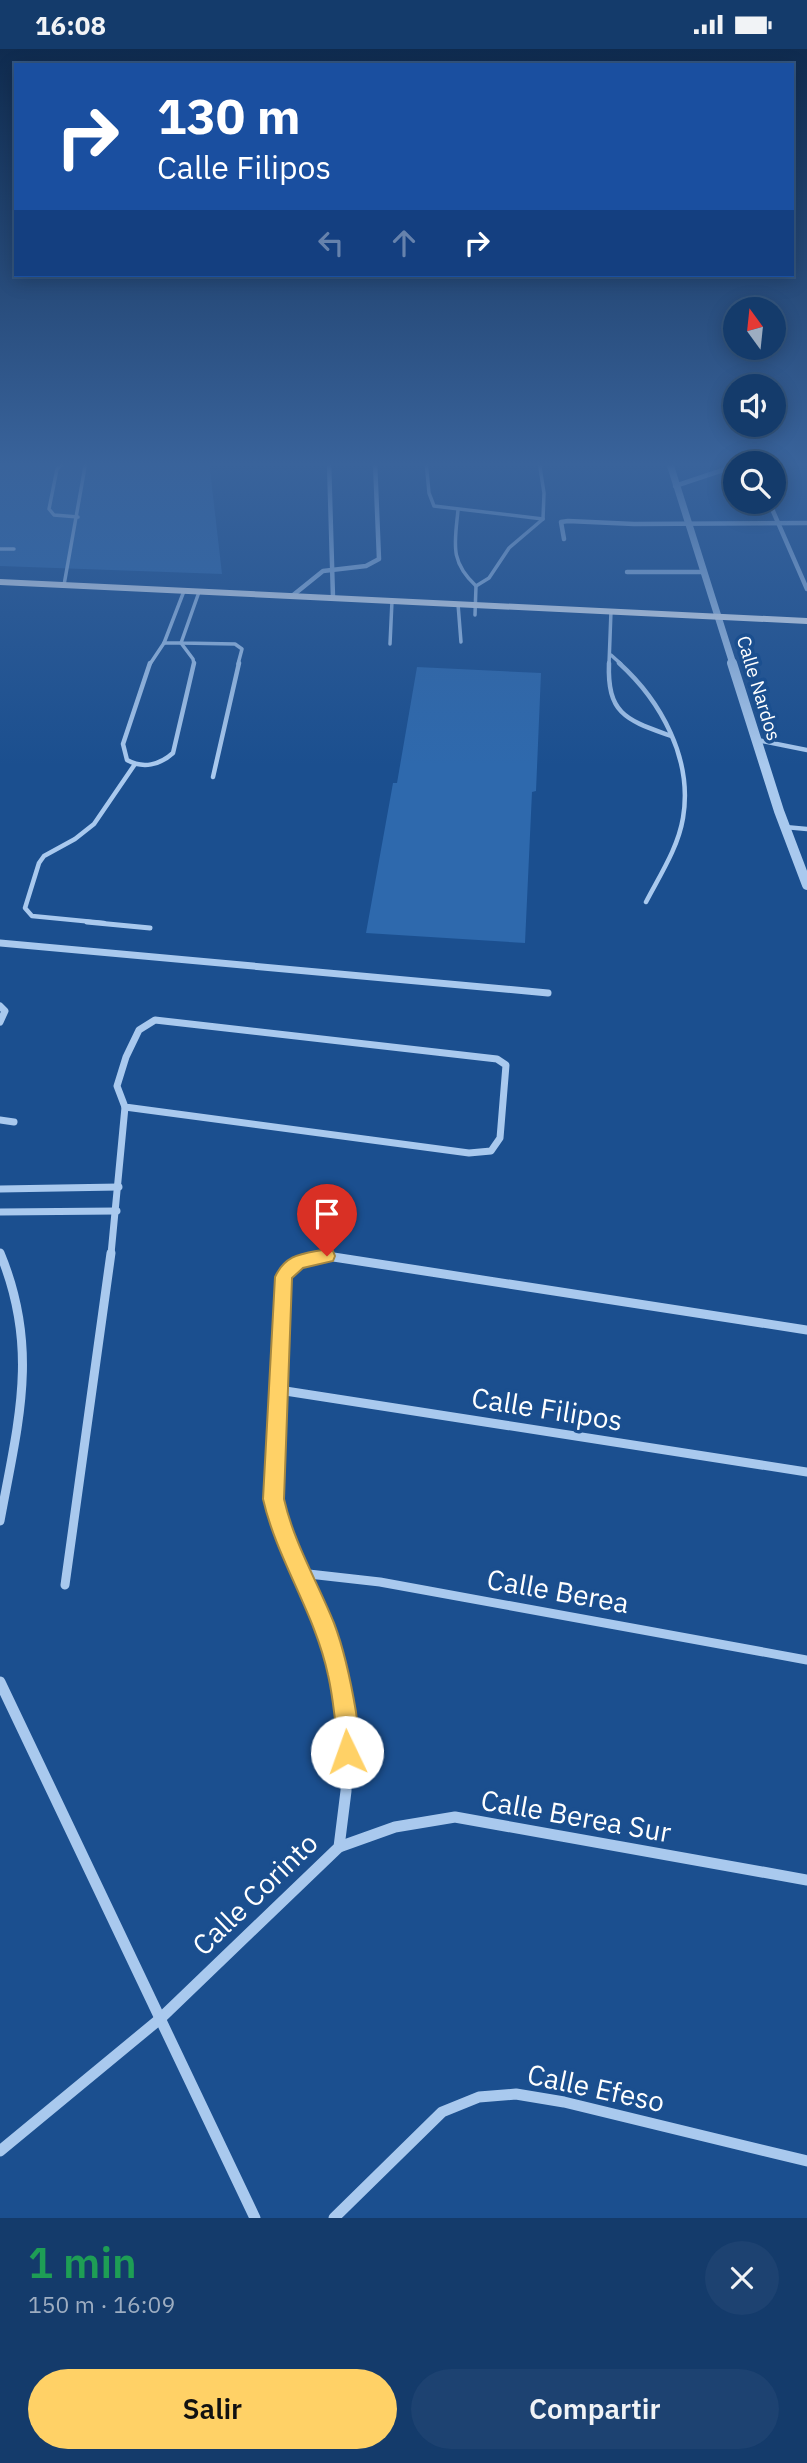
<!DOCTYPE html>
<html lang="es">
<meta charset="utf-8">
<style>
:root{--surface:#143b6b;--page:#1d4271;--text:#f1f3f6;--muted:#9dadc1;--line:#33557e;--accent:#ffd166}
body{margin:0;font-family:"IBM Plex Sans",sans-serif;background:var(--page);color:var(--text);height:100vh;display:flex;flex-direction:column;font-size:26px;white-space:nowrap}
*{box-sizing:border-box;margin:0}
p{font-size:23px;color:var(--muted)}
.icon{flex:none;width:38px;height:38px;fill:none;stroke:currentColor;stroke-width:2;stroke-linecap:round;stroke-linejoin:round}
.map{position:relative;height:2169px;overflow:hidden}
.drawer{display:flex;flex-direction:column;background:var(--surface);flex:1}
.drawer>*{flex:none}
.hud{position:absolute;left:14px;top:14px;width:780px;height:214px;border-radius:0px;box-shadow:0 4px 18px #0003,0 0 0 2px var(--line);background:#1a4fa0;color:#fff;overflow:hidden}
.needle{width:46px;rotate:345deg}
.controls{position:absolute;left:723px;top:248px;display:grid;gap:14px}
.controls a{display:grid;place-items:center;width:63px;height:63px;border-radius:50%;background:var(--surface);box-shadow:0 4px 18px #0003,0 0 0 2px var(--line);font-size:35px}
.pin{position:absolute;display:grid;place-items:center;width:60px;height:60px;color:#fff;margin:-72px -30px;border-radius:50% 50% 50% 0;rotate:-45deg;box-shadow:0 0 7px #0007}
.pin .icon{rotate:45deg}
.me{position:absolute;width:77px;margin:-38px;rotate:357deg;stroke-linejoin:round;filter:drop-shadow(0 0 5px #0008)}
.turn{display:flex;align-items:center;gap:24px;height:147px;padding:0 28px;font-size:32px}
.turn .icon{width:91px;height:91px;stroke-width:2.5}
.turn b{display:block;font-size:49px;line-height:60px}
.lanes{display:flex;align-items:center;height:66px;padding:0 28px;background:#0003;justify-content:center;gap:35px;direction:ltr}
.lanes .off{opacity:.35}
.round{display:grid;place-items:center;flex:none;width:74px;height:74px;border-radius:37px;background:var(--page)}
.head{display:flex;align-items:center;justify-content:space-between;height:119px;padding:0 28px}
h1{font-size:42px;font-weight:600;line-height:52px;color:#1e9e55}
.cta{display:flex;gap:14px;margin-top:auto;padding:14px 28px}
.cta a{flex:1;height:80px;border-radius:42px;background:var(--accent);color:#111;font-size:28px;font-weight:600;line-height:80px;text-align:center}
.cta a+a{background:var(--page);color:var(--text)}
.status{display:flex;justify-content:space-between;align-items:center;height:49px;padding:0 35px;background:var(--surface);direction:ltr}
.status svg{height:19px;fill:currentColor}
.map>svg:first-child{display:block}
.green{fill:#2e69ad}
.lines{fill:none;stroke-linecap:round;stroke-linejoin:round}
.service-far2{stroke:#a9c9ee;stroke-width:3.5}
.service-far1{stroke:#a9c9ee;stroke-width:4.5}
.service{stroke:#a9c9ee;stroke-width:5}
.minor-far3{stroke:#a9c9ee;stroke-width:4.5}
.minor-far2{stroke:#a9c9ee;stroke-width:7}
.minor-far1{stroke:#a9c9ee;stroke-width:9}
.minor{stroke:#a9c9ee;stroke-width:11}
.tertiary-far1{stroke:#a9c9ee;stroke-width:7}
.tertiary{stroke:#a9c9ee;stroke-width:10}
.primary{fill:#f0f6ff;fill-rule:evenodd}
.route{fill:#ffd166;stroke:#a68842;stroke-width:2}
.labels{text-anchor:middle;stroke-width:7;stroke-linejoin:round;paint-order:stroke}
.far-street-label{font-size:19px;fill:#fff;stroke:#1b4f8f}
.near-street-label{font-size:28px;fill:#fff;stroke:#1b4f8f}
</style>
<div class="status"><b>16:08</b><svg viewBox="0 0 49 12"><path d="M0 12V9h3v3zM5 12V6h3v6zM10 12V3h3v9zM15 12V0h3v12zM26 1h20v11H26zM47 4h2v5h-2z"/></svg></div>
<div class="map">
<svg width="807" height="2169" viewBox="0 0 807 2169">
<rect width="100%" height="100%" fill="#1b4f8f"/>
<g class="green">
<path d="M0,412H209L222,525L0,517Z"/>
<path d="M417,618L541,624L536,742L532,743L525,894L366,884L393,734H397Z"/>
</g>
<g class="lines">
<g class="service-far2">
<path d="M66,412L57,420L49,460L54,466L78,468"/>
<path d="M426,412L429,444L434,457L543,470"/>
<path d="M458,461C455,494 449,512 476,537L475,566"/>
<path d="M0,500H14"/>
<path d="M64,536L86,412"/>
<path d="M476,537L489,529L509,499L543,470L544,444L539,412"/>
<path d="M199,543L181,594L235,595L242,600L238,615"/>
<path d="M458,555L461,593"/>
<path d="M164,594H181L193,610L194,615"/>
<path d="M164,594L184,542"/>
<path d="M390,595L392,552"/>
<path d="M611,606L621,615"/>
<path d="M150,615L164,594"/>
<path d="M609,615L611,562"/>
</g>
<g class="service-far1">
<path d="M150,614L123,695L127,711C143,720 160,716 173,704L194,614"/>
<path d="M609,614C607,666 627,671 671,687"/>
<path d="M619,614C661,652 693,710 683,769C678,799 660,826 646,853"/>
<path d="M757,691L807,701"/>
<path d="M213,728L239,614"/>
<path d="M785,778L807,780"/>
<path d="M104,874L32,867L25,859L39,814L44,807L75,790L94,775L135,715"/>
</g>
<path class="service" d="M87,873L150,879"/>
<g class="minor-far3">
<path d="M329,412L333,549"/>
<path d="M742,415L749,412"/>
<path d="M675,437L735,417"/>
<path d="M769,453L807,540"/>
<path d="M564,490L561,473L568,472L634,475L807,474"/>
<path d="M627,523H704"/>
<path d="M292,547L323,522L366,517L379,510L375,412"/>
</g>
<g class="minor-far2">
<path d="M0,894L548,944"/>
<path d="M0,957L5,962L0,973"/>
<path d="M155,971L497,1010L506,1016L500,1089L491,1102L469,1104L125,1058L117,1037L126,1008L139,981Z"/>
<path d="M0,1071L14,1073"/>
<path d="M0,1140L119,1138"/>
<path d="M0,1163L117,1162"/>
<path d="M111,1205L125,1058"/>
</g>
<g class="minor-far1">
<path d="M279,1341L807,1423"/>
<path d="M0,1472C18,1374 40,1300 0,1204"/>
<path d="M300,1524L380,1533L807,1611"/>
<path d="M65,1536L111,1204"/>
<path d="M339,1629C325,1566 287,1513 274,1450L283,1228C294,1213 309,1209 327,1207L807,1281"/>
</g>
<g class="minor">
<path d="M0,1633L255,2169"/>
<path d="M339,1798L395,1778L455,1768L807,1831"/>
<path d="M0,2102L161,1969L339,1798L346,1742L347,1683L339,1627"/>
<path d="M334,2169L442,2063L479,2048L516,2045L564,2053L807,2112"/>
</g>
<path class="tertiary-far1" d="M669,412L733,615"/>
<path class="tertiary" d="M732,614L779,762L807,836"/>
<path class="primary" d="M0,530L807,569V575L0,536Z"/>
</g>
<linearGradient id="sky" x2="0" y2="1"><stop stop-color="#0f2b4f"/><stop offset="0.58" stop-color="#39639b"/><stop offset="1" stop-color="#39639b" stop-opacity="0"/></linearGradient>
<rect width="807" height="716" fill="url(#sky)"/>
<path class="route" d="M327,1200L333,1202L335,1207L333,1212L303,1219L292,1229L284,1450C294,1494 317,1532 334,1574C345,1603 351,1633 356,1663C358,1679 361,1696 355,1711L347,1714L339,1711C334,1700 337,1691 336,1679C334,1662 332,1643 328,1626C315,1564 277,1511 263,1450L275,1228C286,1204 303,1205 327,1200Z"/>
<g class="labels">
<g class="far-street-label">
<text transform="translate(759 639) rotate(73)" y="7">Calle Nardos</text>
</g>
<g class="near-street-label">
<text transform="translate(547 1360) rotate(9)" y="10">Calle Filipos</text>
<text transform="translate(558 1542) rotate(10)" y="10">Calle Berea</text>
<text transform="translate(576 1767) rotate(10)" y="10">Calle Berea Sur</text>
<text transform="translate(255 1845) rotate(-44)" y="10">Calle Corinto</text>
<text transform="translate(596 2039) rotate(12)" y="10">Calle Efeso</text>
</g>
</g>
</svg>
<div class="controls">
<a><svg class="needle" viewBox="-14 -14 28 28"><path d="M0-13l5 13h-10z" fill="#e53935"/><path d="M0 13l5-13h-10z" fill="#9dadc1"/></svg></a>
<a><svg class="icon" aria-label="sound" viewBox="0 0 24 24"><path d="M4 9h4l5-4v14l-5-4H4zM17 9q2 3 0 6"/></svg></a>
<a><svg class="icon" aria-label="search" viewBox="0 0 24 24"><circle cx="10" cy="10" r="6"/><path d="M15 15l6 6"/></svg></a>
</div>
<div class="pin" style="left:327px;top:1207px;background:#d93025"><svg class="icon" aria-label="arrive" viewBox="0 0 24 24"><path d="M6 21V4h12l-3 4 3 4H6"/></svg></div>
<svg class="me" style="left:347px;top:1703px" viewBox="-20 -20 40 40"><circle r="19" fill="#fff"/><path d="M0-13L10 11 0 6-10 11z" fill="#ffd166"/></svg>
<div class="hud">
<div class="turn"><svg class="icon" aria-label="right" viewBox="0 0 24 24"><path d="M7 20v-9h11M14 6l5 5-5 5"/></svg><div><b>130 m</b>Calle Filipos</div></div>
<div class="lanes"><svg class="icon off" aria-label="left" viewBox="0 0 24 24"><path d="M17 20v-9H6M10 6l-5 5 5 5"/></svg><svg class="icon off" aria-label="ahead" viewBox="0 0 24 24"><path d="M12 20V5M6 11l6-6 6 6"/></svg><svg class="icon" aria-label="right" viewBox="0 0 24 24"><path d="M7 20v-9h11M14 6l5 5-5 5"/></svg></div>
</div>
</div>
<section class="drawer">
<div class="head"><div><h1>1 min</h1><p>150 m · 16:09</p></div><a class="round"><svg class="icon" aria-label="close" viewBox="0 0 24 24"><path d="M6 6l12 12M18 6L6 18"/></svg></a></div>
<div class="cta"><a>Salir</a><a>Compartir</a></div>
</section>
